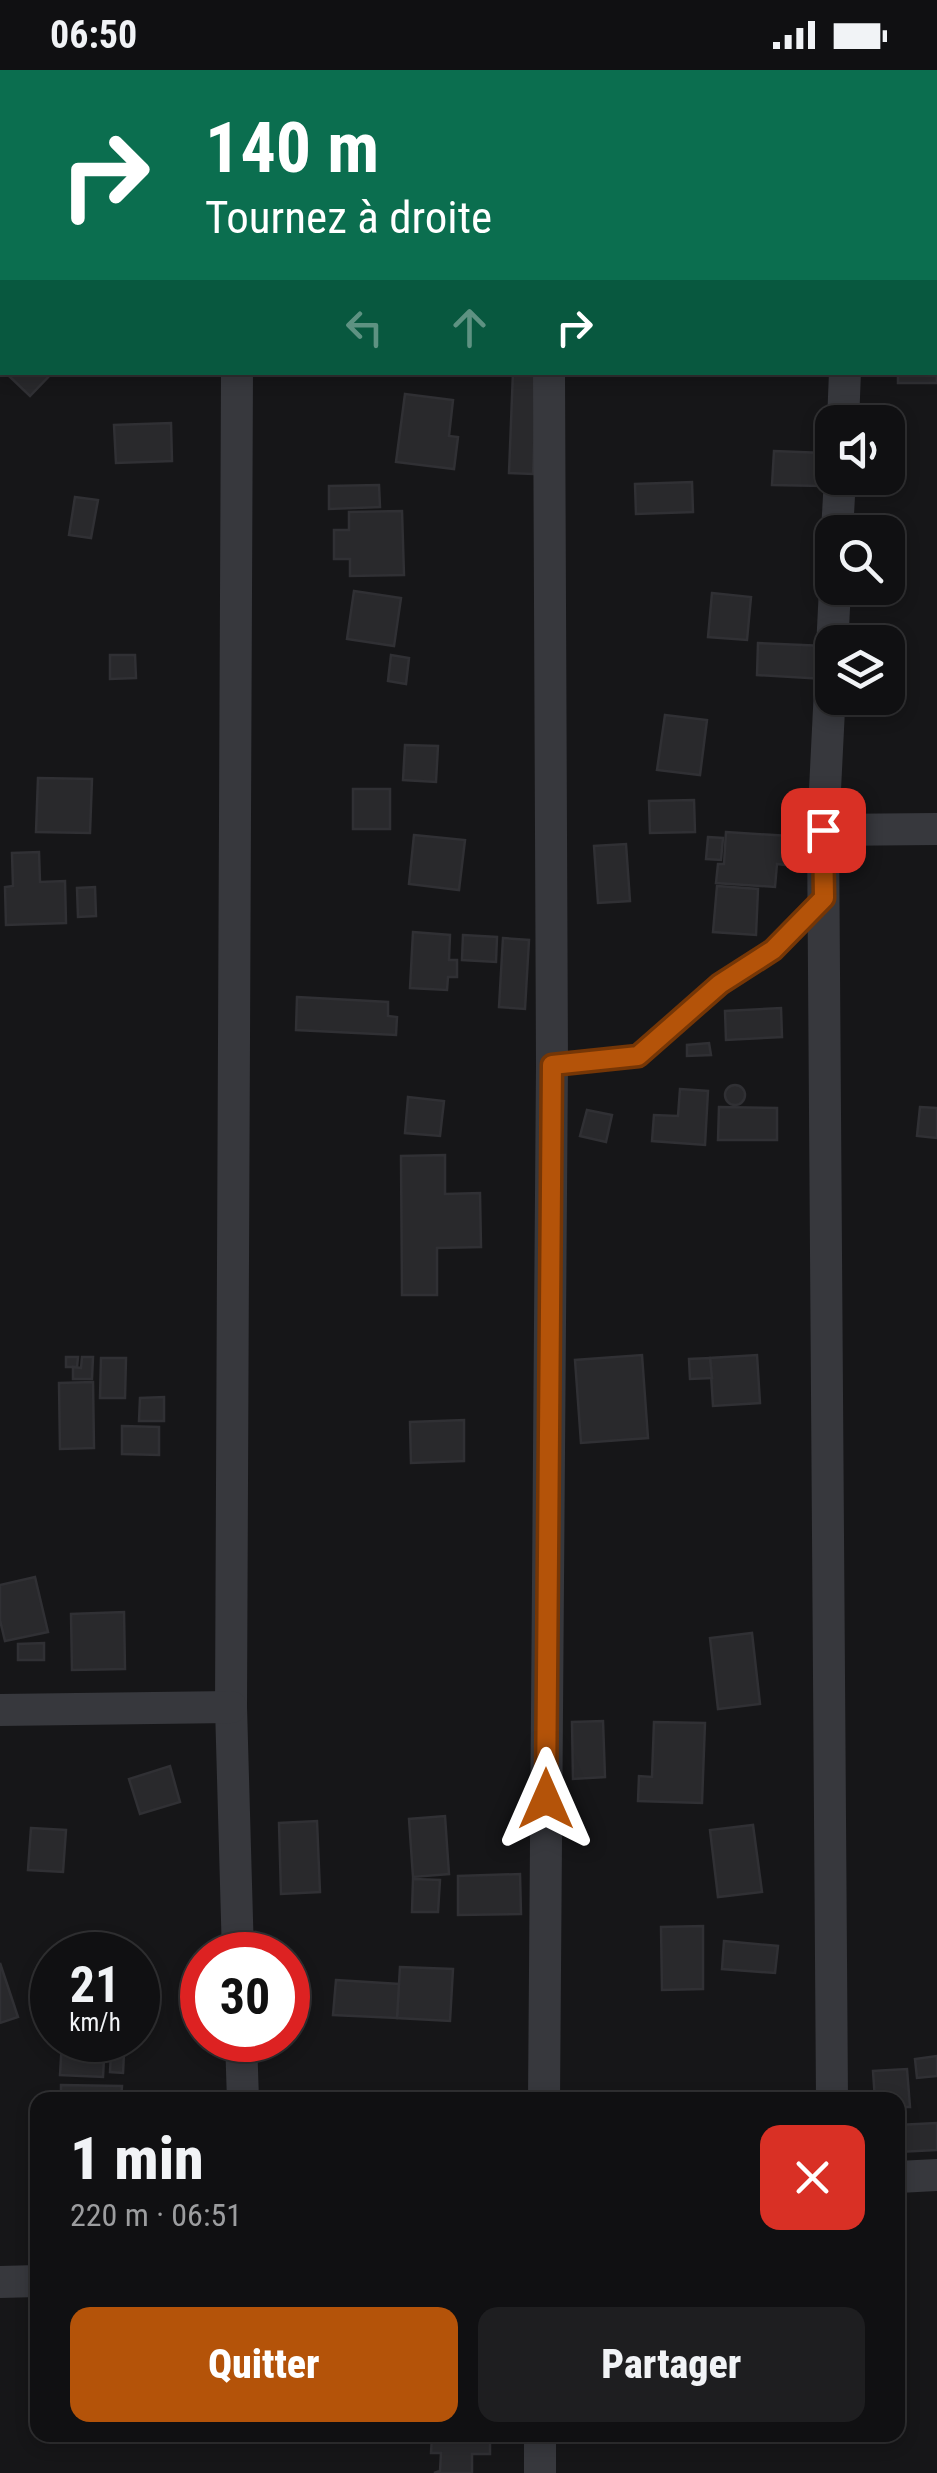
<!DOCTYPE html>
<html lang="fr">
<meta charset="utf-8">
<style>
:root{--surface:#101012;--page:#1e1e20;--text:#f1f3f6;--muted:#9c9d9f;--line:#303032;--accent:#b45309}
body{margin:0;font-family:"Roboto Condensed",sans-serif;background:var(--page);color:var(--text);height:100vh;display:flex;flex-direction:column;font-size:38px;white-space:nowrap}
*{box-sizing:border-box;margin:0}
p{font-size:32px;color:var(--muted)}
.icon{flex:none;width:55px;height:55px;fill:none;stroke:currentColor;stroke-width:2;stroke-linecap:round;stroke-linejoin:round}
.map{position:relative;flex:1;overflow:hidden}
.details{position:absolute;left:30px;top:2022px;width:875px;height:350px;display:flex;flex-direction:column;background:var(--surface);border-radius:20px;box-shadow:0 5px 15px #0003,0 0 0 2px var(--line)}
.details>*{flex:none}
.hud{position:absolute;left:0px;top:0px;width:938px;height:305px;box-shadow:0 5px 15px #0003,0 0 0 2px var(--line);background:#0b6e4f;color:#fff;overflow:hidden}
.fabs{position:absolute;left:815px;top:335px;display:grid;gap:20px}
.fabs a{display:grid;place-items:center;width:90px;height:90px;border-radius:20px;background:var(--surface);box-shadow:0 5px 15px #0003,0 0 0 2px var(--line);font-size:50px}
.speed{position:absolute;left:30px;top:1862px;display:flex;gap:20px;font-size:50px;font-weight:700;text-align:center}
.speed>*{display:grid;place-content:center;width:130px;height:130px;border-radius:50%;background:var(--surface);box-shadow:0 5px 15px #0003,0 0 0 2px var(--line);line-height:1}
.speed small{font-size:25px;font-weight:400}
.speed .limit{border:15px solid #d22;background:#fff;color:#111}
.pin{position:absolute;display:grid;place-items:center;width:85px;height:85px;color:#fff;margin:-42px;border-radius:20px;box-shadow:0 5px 15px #0006}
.me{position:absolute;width:110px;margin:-55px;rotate:0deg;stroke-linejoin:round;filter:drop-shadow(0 0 8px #0008)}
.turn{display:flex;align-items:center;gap:35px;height:210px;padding:0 40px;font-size:45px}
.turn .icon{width:130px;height:130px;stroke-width:2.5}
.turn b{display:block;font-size:70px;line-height:85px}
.lanes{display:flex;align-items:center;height:95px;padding:0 40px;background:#0003;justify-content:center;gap:50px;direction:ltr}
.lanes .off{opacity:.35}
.round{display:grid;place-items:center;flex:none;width:105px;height:105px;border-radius:20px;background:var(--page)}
.overview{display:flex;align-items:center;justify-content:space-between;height:170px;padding:0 40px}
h1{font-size:60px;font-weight:800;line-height:75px}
.cta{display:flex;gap:20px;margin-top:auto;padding:20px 40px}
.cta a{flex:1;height:115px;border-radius:20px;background:var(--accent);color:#fff;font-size:40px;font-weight:800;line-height:115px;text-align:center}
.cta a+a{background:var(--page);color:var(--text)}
.status{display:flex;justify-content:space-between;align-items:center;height:70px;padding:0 50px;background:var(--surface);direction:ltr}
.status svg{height:28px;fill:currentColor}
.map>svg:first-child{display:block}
.building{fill:#29292c;stroke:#303034;stroke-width:2.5}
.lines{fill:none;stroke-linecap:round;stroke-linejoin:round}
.service{stroke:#37383d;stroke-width:15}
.minor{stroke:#37383d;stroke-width:32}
.route-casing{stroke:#753606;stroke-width:25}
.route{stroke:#b45309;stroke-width:18}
</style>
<div class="status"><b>06:50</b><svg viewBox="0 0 49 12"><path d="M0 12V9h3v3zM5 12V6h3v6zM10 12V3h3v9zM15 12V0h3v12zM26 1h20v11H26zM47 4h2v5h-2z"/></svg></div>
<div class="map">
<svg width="937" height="2403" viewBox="0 0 937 2403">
<rect width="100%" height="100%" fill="#161618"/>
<g class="building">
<path d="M935,271L937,313H898V302H935Z"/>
<path d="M13,302H53L30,326L9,306Z"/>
<path d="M513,302H537L533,404L509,403Z"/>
<path d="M405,324L453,330L449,366L458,367L454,399L396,392Z"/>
<path d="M171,353L172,391L116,393L114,355Z"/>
<path d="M774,381L824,383L823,416L772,415Z"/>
<path d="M692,412L693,442L636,444L635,414Z"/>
<path d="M379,415L380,437L329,439V416Z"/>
<path d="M75,427L98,430L91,468L69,465Z"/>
<path d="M402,441L404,505L350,506V489H334V460H349V442Z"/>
<path d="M354,521L401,528L394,576L347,569Z"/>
<path d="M712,523L751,527L747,570L708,567Z"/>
<path d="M758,573L825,576L824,609L757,605Z"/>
<path d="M110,585H135L136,608L110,609Z"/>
<path d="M391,585L409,588L406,614L388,611Z"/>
<path d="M665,645L707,650L700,705L657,700Z"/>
<path d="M405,675L438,676L436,712L403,710Z"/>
<path d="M38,708L92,709L90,763L36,762Z"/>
<rect x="353" y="719" width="37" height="40"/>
<path d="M694,730L695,762L650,763L649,731Z"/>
<path d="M726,762L789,766L786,795L777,794L775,817L716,813L718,794H724Z"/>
<path d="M414,765L465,770L459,820L409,814Z"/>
<path d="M708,767L723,768L721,790L706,789Z"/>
<path d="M626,774L630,831L598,833L594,776Z"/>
<path d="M39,782L40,812L65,811L66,853L6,855L5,817L13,816L12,783Z"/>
<path d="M717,816L758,819L756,865L713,862Z"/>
<path d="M95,817L96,846L78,847L77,818Z"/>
<path d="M413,862L450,865L449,890H457V907H448L447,920L410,918Z"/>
<path d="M463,865L497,867L496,892L462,890Z"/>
<path d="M503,868L529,870L525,939L499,937Z"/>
<path d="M297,927L388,932V946L397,947L396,965L296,960Z"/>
<path d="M781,938L782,967L726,970L725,941Z"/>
<path d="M709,973L711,985L687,986V975Z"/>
<circle cx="735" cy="1025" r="10"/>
<path d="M680,1019L708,1021L705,1075L652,1071L654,1045L678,1046Z"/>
<path d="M408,1027L444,1031L440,1066L405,1063Z"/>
<path d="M719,1037L777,1038V1070H718Z"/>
<path d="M920,1037L937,1038V1068L917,1066Z"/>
<path d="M587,1040L612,1045L606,1072L580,1066Z"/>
<path d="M445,1085V1124L480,1123L481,1177L437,1178V1225H402L401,1086Z"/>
<path d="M642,1285L648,1368L581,1373L575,1290Z"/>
<path d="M757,1285L760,1333L713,1336L710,1288Z"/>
<path d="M66,1287H78L77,1297H66Z"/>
<path d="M82,1287H93L92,1309H73V1297L81,1298Z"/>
<path d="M101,1288H126L125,1328H100Z"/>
<path d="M710,1288L712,1308L690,1309L689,1289Z"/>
<path d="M93,1312L94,1378L60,1379L59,1313Z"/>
<path d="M164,1327V1351H139L140,1328Z"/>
<path d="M464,1350V1391L411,1393L410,1352Z"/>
<path d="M122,1356L159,1357V1385L122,1384Z"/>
<path d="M35,1507L48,1562L5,1571L0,1550V1515Z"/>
<path d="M124,1542L125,1599L72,1600L71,1544Z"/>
<path d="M752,1563L760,1634L718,1639L710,1568Z"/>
<path d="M44,1573V1590H18V1574Z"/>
<path d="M603,1651L605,1707L573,1709L572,1652Z"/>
<path d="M654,1652L705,1653L702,1733L638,1731L639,1706L652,1707Z"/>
<path d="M170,1696L180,1732L140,1744L129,1709Z"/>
<path d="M445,1746L449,1804L413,1807L409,1749Z"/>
<path d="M317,1751L320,1822L281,1824L279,1753Z"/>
<path d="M753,1755L762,1822L718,1827L710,1760Z"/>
<path d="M31,1758L66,1760L63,1802L28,1800Z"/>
<path d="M520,1804L521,1844L458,1845V1806Z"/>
<path d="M413,1809L440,1810L438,1842H412Z"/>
<path d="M703,1856V1919L662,1920L661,1857Z"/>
<path d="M724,1871L778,1876L775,1903L722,1899Z"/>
<path d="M0,1893L18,1947L0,1953Z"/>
<path d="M400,1897L453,1899L450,1951L397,1948Z"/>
<path d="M336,1910L399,1914L397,1948L333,1945Z"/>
<path d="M62,1970H105L103,2007L60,2005Z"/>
<path d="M111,1982L124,1983L123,2003L110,2002Z"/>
<path d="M937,1986V2006L917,2008L915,1989Z"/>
<path d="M907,1999L910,2037H898V2030H875L873,2001Z"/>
<path d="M61,2015L122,2016L121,2030H61Z"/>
<path d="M937,2053V2080L898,2082V2055Z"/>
<path d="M114,2365H176V2366L114,2367Z"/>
<path d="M432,2365H490V2384H472V2403H434L440,2401L441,2383H431Z"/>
</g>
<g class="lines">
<path class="service" d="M552,995L638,986L720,914L773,880L821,831"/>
<g class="minor">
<path d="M547,0V2"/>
<path d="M0,83H2"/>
<path d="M237,302L231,1637L238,1885"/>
<path d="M843,352L845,302"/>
<path d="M837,462L840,408"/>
<path d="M823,760L937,759"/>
<path d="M0,1640L231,1637"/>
<path d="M241,1970L243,2030"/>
<path d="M544,2030L552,995L549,302"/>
<path d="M832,2030L823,760L835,518"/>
<path d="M898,2107L937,2105"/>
<path d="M0,2212L38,2211"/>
<path d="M540,2403V2365"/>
</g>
</g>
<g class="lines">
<g class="route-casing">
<path id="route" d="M546,1729L552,995L638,986L720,914L773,880L824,828L823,760"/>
</g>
<use href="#route" class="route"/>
</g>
</svg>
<div class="fabs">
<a><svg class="icon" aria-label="sound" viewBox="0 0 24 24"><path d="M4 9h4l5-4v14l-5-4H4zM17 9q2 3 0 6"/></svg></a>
<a><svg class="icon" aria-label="search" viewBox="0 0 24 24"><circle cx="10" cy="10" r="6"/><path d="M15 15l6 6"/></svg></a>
<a><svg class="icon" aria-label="layers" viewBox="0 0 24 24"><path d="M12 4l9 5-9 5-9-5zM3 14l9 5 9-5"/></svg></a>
</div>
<div class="speed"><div>21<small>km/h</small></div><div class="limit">30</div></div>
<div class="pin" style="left:823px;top:760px;background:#d93025"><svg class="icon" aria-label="arrive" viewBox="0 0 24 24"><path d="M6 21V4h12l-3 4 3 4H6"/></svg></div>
<svg class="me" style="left:546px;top:1729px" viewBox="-20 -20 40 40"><path d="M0-17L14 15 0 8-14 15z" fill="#b45309" stroke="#fff" stroke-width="4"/></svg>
<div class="hud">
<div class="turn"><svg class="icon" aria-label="right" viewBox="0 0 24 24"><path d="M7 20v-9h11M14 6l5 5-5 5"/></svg><div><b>140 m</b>Tournez à droite</div></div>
<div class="lanes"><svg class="icon off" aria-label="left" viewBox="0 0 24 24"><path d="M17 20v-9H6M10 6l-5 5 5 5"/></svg><svg class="icon off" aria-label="ahead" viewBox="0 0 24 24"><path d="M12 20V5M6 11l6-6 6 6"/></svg><svg class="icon" aria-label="right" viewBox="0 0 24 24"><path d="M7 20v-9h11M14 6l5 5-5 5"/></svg></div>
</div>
<section class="details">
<div class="overview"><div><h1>1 min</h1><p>220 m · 06:51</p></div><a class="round" style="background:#d93025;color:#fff"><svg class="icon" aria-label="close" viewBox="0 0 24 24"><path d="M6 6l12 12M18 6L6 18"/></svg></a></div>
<div class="cta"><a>Quitter</a><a>Partager</a></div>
</section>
</div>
